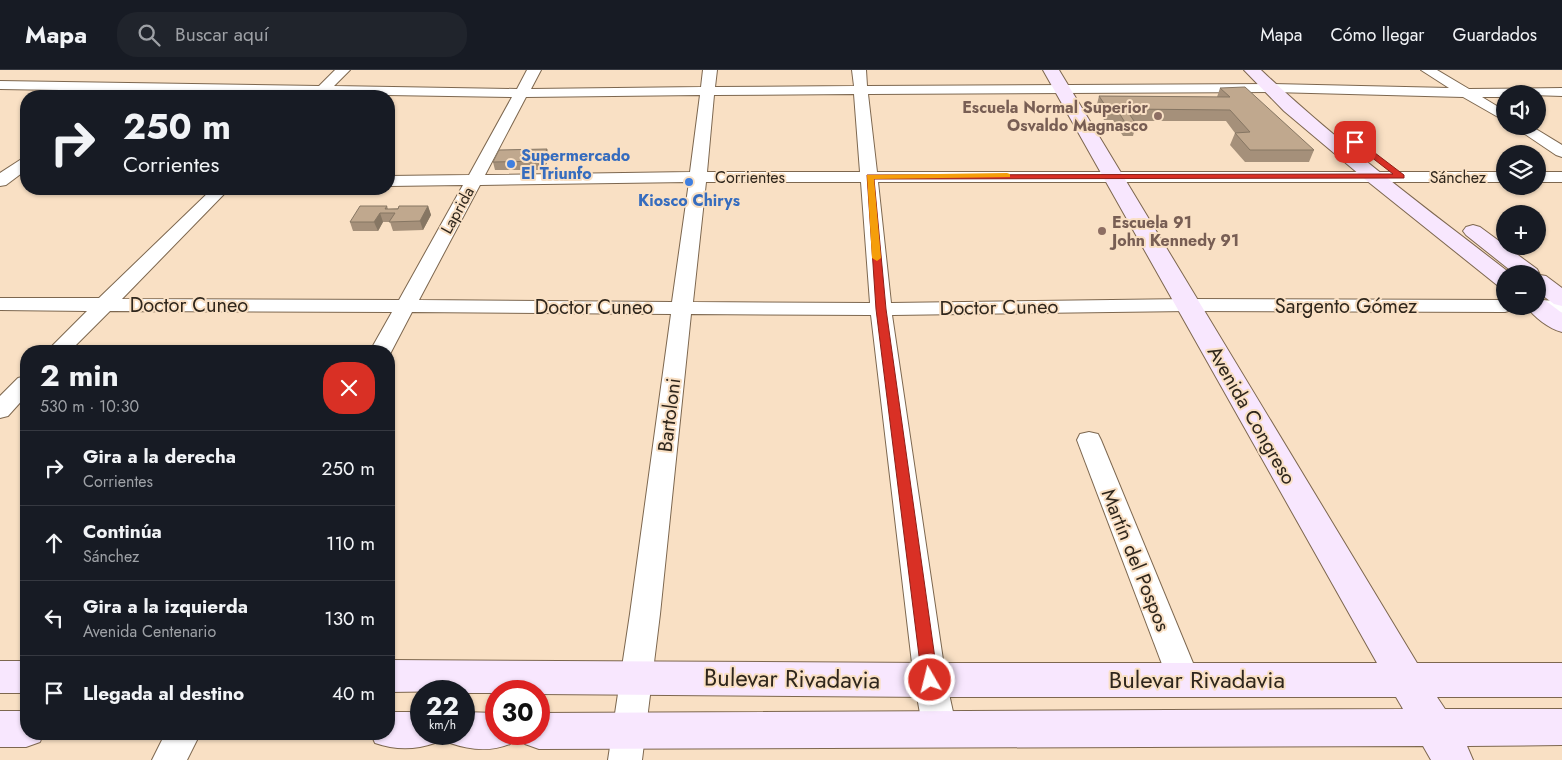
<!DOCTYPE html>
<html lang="es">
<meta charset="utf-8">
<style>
:root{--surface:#171b24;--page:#20242c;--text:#f1f3f6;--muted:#9ea1a6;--line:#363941}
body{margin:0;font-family:Jost,sans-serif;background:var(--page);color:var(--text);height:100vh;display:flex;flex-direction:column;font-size:19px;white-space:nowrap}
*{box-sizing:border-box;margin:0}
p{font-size:16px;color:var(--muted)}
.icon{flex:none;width:28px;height:28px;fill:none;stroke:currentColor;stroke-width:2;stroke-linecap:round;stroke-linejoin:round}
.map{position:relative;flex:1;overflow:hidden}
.details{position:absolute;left:20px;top:275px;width:375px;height:395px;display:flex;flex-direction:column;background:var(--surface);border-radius:20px;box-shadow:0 1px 4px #0004}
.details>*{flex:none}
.hud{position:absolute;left:20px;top:20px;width:375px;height:105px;border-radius:20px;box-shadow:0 1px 4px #0004;background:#171b24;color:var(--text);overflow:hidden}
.controls{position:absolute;left:1496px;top:15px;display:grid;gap:10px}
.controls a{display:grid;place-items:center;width:50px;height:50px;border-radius:50%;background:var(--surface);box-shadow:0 1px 4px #0004;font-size:25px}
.speed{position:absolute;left:410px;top:610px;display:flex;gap:10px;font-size:25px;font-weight:700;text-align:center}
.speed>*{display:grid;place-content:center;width:65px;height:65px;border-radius:50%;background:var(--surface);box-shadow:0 1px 4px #0004;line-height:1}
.speed small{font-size:12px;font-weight:400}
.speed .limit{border:8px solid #d22;background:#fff;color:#111}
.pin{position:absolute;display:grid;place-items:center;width:42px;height:42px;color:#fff;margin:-21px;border-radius:10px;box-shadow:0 2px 8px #0006}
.me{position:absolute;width:55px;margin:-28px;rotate:352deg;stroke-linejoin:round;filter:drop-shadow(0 0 4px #0008)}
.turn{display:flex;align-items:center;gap:18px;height:105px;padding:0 20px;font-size:22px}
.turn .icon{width:65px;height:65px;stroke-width:2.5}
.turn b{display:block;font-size:35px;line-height:42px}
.round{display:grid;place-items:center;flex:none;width:52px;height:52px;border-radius:20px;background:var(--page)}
.summary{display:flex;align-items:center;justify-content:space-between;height:85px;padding:0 20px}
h1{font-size:30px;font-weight:700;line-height:38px}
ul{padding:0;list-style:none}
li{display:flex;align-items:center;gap:15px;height:75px;padding:0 20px;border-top:1px solid var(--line)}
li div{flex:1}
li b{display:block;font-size:19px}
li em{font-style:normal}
header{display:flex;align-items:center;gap:30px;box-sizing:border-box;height:70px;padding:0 25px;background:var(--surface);border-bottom:1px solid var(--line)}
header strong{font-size:24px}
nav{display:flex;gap:28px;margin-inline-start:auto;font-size:18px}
.search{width:350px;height:45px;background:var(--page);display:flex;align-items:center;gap:12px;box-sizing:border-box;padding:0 18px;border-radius:20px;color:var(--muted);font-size:19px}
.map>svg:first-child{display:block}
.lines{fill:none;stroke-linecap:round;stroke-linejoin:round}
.street-casing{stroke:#7d674f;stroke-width:2}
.secondary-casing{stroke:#7d674f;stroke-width:2}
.street{fill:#fff;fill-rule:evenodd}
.secondary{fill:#f8e7fe;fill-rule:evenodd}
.wall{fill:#a5907a}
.shaded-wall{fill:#867663}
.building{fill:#c0a88e;stroke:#867663}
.route{fill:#d93025;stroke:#8d1f18}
.slow{fill:#f59e0b}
.education-dot{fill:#8d6e63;stroke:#f9e0c4;stroke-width:2}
.shop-dot{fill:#3f7fe0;stroke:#f9e0c4;stroke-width:2}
.labels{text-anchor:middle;stroke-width:4;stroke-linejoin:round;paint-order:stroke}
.far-education-label{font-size:16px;font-weight:bold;fill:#785e54;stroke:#f9e0c4;text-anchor:end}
.far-shop-label{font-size:16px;font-weight:bold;fill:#366cbe;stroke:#f9e0c4;text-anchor:start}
.far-street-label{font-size:16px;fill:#2f261c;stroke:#f9e0c4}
.street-label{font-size:20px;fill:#2f261c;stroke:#f9e0c4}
.near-street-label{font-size:24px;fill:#2f261c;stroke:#f9e0c4}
</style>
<header>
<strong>Mapa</strong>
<div class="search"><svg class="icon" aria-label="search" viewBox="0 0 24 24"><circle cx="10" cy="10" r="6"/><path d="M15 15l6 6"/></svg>Buscar aquí</div>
<nav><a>Mapa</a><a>Cómo llegar</a><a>Guardados</a></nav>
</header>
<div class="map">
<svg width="1562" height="690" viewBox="0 0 1562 690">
<rect width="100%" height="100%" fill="#f9e0c4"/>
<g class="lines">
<g class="street-casing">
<g id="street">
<path d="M335,0H350L334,16L517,19L527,0H541L531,19L701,17L703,0H717L715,17L854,16L852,0H866L867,16L1273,14L1449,18L1421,0H1437L1469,19L1562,18V26L1505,24V27H1482L1505,41V51L1463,27L1273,22L868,24L877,102H1505V112H878L891,233L1188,229L1505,230V236H1515L1512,240L1505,242L1188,241L892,245L946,610L957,660L952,671L940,676L928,671L923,660L914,610L871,245L691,244L660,544L642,690H608L630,544L671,244L412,242L389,286V281H370L392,242L110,241L70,281H47L87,241L0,240V228H99L212,119H229L122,229L399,230L463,115L389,116V106L469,105L512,27L326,24L324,26H309L310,24L0,19V11L319,16ZM854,24L860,102H707L714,25ZM700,25L690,102L485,105L526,27ZM689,112L672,232L419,230L480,115ZM706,112H861L870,233L693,232Z"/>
<path d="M1513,56H1531L1562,75V87L1556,85Z"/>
<path d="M26,88V100L6,115L0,116V103L20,90Z"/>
<rect x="1538" y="102" width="24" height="10"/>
<path d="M1538,230L1562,231V243L1531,240L1528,236H1538Z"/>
<path d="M26,306V326L8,346L0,348V326L18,308Z"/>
<path d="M1089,362L1098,364L1101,370L1200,610L1195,620L1184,624L1173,620L1168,610L1077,370L1080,364Z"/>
<path d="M165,664H200L187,690H152Z"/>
</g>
</g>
<g class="secondary-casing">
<g id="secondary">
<path d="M1043,0H1059L1417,593H1562V627H1437L1445,639H1562V675L1467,676L1473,690H1431L1423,676L539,679L525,674L521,664H539V643L1403,639L1396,627H930L539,624V621H496V623H464V621L389,622V590L930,593H1377Z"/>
<path d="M1244,0H1261C1339,74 1426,138 1511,204H1505V217L1497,215L1366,110L1284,41Z"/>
<path d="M1473,155L1480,157L1537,199L1540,205L1546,206L1562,218V236L1554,234L1538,222V204H1515L1466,165L1463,161L1466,157Z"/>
<path d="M1538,229L1546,231L1562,243V262C1549,259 1534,247 1526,236H1538Z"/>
<rect x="0" y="591" width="26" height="32"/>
<path d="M0,641H26V664H43L40,672L26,677H0Z"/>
<path d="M389,642H421V664H439L435,673C415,680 395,680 375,673L371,664H389Z"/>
<path d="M464,642L496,643V664H514L510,674C490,682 470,680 450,673L446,664H464Z"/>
</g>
</g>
<use href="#street" class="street"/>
<use href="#secondary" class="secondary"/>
</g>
<g class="wall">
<path d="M1220,18L1314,80L1309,92H1245L1230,75L1235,63L1226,51H1134L1136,54L1133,66H1123L1113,50H1104L1096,38L1099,26L1217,27Z"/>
<path d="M547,79L549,87L544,100H495L493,92Z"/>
<path d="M387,136L388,139L428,136L431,145L423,160L393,161L390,152H383L378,161H353L350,152Z"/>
</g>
<g class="shaded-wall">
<path d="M547,79L549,87L544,100L542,91Z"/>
<path d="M428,136L431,145L423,160L420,151Z"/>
<path d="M380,143L383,152L378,161L374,152Z"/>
</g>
<g class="building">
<path d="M1245,17L1314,80H1250L1235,63L1250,62L1230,40L1126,39L1136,54H1126L1116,38H1107L1099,26L1230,27L1220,18Z"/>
<path d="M547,79L542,91L493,92L499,80Z"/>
<path d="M360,136H387L385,139H398L399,136H428L420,151L389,152L395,143H380L374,152H350Z"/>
</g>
<path class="route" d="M1353,70H1358L1404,105V108L874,109L886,239L938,610L935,615L930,617L924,615L922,610L876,239L867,105L1393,104L1353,73Z"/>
<path class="slow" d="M1007,103L1010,104V107L874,109L881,188L877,191L872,188L867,105Z"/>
<g class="education-dot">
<circle cx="1158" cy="46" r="5"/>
<circle cx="1102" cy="161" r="5"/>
</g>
<g class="shop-dot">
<circle cx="511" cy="94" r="5"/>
<circle cx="689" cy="112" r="5"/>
</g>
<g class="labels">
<g class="far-education-label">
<text x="1148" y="43">Escuela Normal Superior<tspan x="1148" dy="18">Osvaldo Magnasco</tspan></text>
<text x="1112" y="158" text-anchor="start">Escuela 91<tspan x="1112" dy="18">John Kennedy 91</tspan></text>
</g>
<g class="far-shop-label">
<text x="521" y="91">Supermercado<tspan x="521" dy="18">El Triunfo</tspan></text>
<text x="689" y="136" text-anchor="middle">Kiosco Chirys</text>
</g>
<g class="far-street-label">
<text x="750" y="113">Corrientes</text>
<text x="1458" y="113">Sánchez</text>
<text transform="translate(457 140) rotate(-61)" y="6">Laprida</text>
</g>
<g class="street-label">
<text x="189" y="242">Doctor Cuneo</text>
<text x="1346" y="243">Sargento Gómez</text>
<text x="594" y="244">Doctor Cuneo</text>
<text transform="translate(999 237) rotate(-1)" y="7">Doctor Cuneo</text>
<text transform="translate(669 345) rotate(-83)" y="7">Bartoloni</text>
<text transform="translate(1252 345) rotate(60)" y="7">Avenida Congreso</text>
<text transform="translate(1136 490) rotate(68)" y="7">Martín del Pospos</text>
</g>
<g class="near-street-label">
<text transform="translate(792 609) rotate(1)" y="8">Bulevar Rivadavia</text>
<text x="1197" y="618">Bulevar Rivadavia</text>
</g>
</g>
</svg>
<div class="controls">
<a><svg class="icon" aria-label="sound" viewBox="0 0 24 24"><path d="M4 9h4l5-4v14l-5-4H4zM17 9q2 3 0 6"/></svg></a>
<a><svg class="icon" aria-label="layers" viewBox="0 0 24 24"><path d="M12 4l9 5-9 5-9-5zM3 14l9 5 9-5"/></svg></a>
<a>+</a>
<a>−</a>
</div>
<div class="speed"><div>22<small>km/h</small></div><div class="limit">30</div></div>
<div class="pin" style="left:1355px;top:72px;background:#d93025"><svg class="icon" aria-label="arrive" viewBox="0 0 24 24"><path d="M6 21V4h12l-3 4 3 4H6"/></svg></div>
<svg class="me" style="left:930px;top:610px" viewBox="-20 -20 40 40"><circle r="17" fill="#d93025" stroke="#fff" stroke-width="3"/><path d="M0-11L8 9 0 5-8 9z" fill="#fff"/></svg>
<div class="hud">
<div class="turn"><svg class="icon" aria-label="right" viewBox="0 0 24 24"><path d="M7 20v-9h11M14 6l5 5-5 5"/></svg><div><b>250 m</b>Corrientes</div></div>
</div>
<section class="details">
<div class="summary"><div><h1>2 min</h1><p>530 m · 10:30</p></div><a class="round" style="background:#d93025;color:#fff"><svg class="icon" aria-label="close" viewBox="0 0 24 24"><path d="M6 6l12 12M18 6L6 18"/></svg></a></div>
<ul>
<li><svg class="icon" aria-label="right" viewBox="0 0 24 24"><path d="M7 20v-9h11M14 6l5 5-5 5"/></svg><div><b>Gira a la derecha</b><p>Corrientes</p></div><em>250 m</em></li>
<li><svg class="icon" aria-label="ahead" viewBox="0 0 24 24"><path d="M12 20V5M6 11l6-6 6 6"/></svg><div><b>Continúa</b><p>Sánchez</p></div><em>110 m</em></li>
<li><svg class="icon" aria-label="left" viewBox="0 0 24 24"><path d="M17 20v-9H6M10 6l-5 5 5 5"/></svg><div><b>Gira a la izquierda</b><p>Avenida Centenario</p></div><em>130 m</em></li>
<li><svg class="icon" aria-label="arrive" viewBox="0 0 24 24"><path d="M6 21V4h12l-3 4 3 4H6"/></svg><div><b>Llegada al destino</b></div><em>40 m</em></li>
</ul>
</section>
</div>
